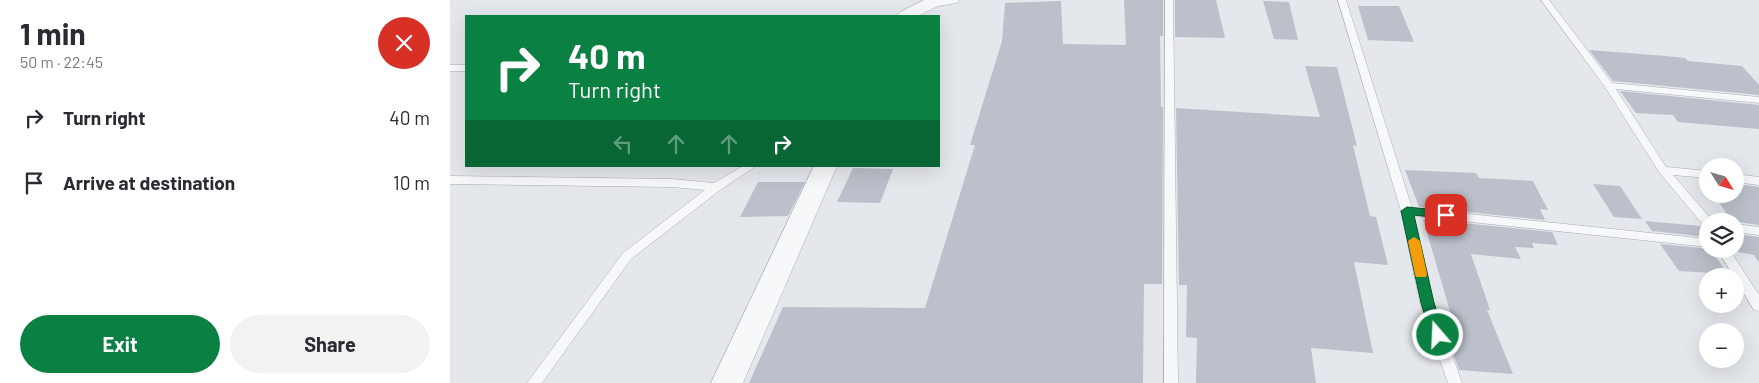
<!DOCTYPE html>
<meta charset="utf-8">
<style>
:root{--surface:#fff;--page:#f2f2f3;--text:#2b2b33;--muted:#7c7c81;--accent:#0b8043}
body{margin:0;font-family:Barlow,sans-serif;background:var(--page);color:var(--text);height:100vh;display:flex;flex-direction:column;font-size:19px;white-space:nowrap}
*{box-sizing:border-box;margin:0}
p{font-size:16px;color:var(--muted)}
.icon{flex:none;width:28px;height:28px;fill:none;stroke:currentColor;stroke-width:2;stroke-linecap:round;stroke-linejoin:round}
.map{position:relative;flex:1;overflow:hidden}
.drawer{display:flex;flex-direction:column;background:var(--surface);width:450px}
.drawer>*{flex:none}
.banner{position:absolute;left:15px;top:15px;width:475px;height:152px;border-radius:0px;box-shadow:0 5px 20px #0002;background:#0b8043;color:#fff;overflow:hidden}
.needle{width:32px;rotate:127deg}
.buttons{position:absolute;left:1249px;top:158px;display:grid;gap:10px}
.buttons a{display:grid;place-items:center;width:45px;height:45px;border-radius:50%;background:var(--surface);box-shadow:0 5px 20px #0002;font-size:25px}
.pin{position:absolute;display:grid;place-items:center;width:42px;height:42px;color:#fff;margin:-21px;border-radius:10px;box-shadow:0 2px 8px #0006}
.me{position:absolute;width:55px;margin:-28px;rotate:341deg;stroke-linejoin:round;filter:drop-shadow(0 0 4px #0008)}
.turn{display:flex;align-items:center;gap:18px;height:105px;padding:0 20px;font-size:22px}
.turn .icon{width:65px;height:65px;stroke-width:2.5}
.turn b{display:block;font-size:35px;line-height:42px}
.lanes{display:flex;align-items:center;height:48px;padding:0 20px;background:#0003;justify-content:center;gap:25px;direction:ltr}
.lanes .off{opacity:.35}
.round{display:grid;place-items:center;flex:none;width:52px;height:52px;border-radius:26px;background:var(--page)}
.overview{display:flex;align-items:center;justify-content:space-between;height:85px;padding:0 20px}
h1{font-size:30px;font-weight:700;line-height:38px}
.cta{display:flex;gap:10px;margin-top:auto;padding:10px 20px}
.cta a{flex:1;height:58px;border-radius:30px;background:var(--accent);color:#fff;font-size:20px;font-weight:700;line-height:58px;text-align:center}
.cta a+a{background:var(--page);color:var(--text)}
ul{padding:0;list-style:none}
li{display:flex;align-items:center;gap:15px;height:65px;padding:0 20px}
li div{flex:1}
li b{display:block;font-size:19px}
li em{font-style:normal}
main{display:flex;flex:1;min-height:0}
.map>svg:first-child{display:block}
.building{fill:#bbc0ca}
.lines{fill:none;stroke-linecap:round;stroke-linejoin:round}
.service-casing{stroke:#a9aeb7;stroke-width:1}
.minor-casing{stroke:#a9aeb7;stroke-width:1}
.service{fill:#f7f8fa;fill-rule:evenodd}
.minor{fill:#f7f8fa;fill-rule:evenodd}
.route{fill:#0b8043;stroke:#07532c}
.slow{fill:#f59e0b}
</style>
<main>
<section class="drawer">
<div class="overview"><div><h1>1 min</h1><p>50 m · 22:45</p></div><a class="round" style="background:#d93025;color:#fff"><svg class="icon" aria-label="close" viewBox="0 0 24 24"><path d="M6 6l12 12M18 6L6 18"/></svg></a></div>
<ul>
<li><svg class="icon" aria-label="right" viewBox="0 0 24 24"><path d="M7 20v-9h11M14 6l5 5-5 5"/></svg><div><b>Turn right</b></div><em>40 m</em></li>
<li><svg class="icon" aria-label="arrive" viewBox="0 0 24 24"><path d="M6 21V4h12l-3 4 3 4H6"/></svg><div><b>Arrive at destination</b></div><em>10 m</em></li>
</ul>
<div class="cta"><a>Exit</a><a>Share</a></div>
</section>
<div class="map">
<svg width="1309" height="383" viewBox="0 0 1309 383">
<rect width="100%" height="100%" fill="#e4e7ec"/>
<g class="building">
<path d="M674,0H713V36H710L711,107H713L712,284H694L693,383H299L333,307L475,308L525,145H520L552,41L555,3L611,1L613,44L676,45Z"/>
<path d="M725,0H766L775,38L725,37Z"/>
<path d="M813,1L839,2L848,40L824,39Z"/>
<path d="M908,6H949L964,42L918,40Z"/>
<path d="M1139,50L1216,56L1235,58L1238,61L1292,66L1309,85V95L1163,81Z"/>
<path d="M855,66L887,67L907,146L903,145L920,216L926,217L938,265L904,262L923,353L861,348L866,383H746L747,338L736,337L737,285H729L726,108L870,117Z"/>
<path d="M1170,91L1309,105V129L1228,122L1223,115L1186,113Z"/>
<path d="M403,168L443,169L430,203L387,202Z"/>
<path d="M955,170L1026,173L1029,178L1083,181L1098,210L1090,209L1095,220L969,207Z"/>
<path d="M308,182H355L338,216L290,217Z"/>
<path d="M1143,184L1170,186L1192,219L1164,217Z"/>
<path d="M1285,184L1309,187V225L1282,221L1263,194H1285Z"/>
<path d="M973,219L1102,232L1108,245L1082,243L1084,248L1065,247L1071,259L1021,254L1040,310H1037L1063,374L1009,370L991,317L1002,318Z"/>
<path d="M1195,221L1251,226L1258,229V237L1202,231Z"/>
<path d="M1285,234L1309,237V263L1304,255L1283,251L1281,249H1285Z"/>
<path d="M1210,244L1260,249L1278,274L1229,271Z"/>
</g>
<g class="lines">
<g class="service-casing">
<g id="service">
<path d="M715,0H723L728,383H714Z"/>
<path d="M888,0H896L962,208L1258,239V247L964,216L984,303L1012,383H998L970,303L951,211Z"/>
<path d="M1091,0H1099L1162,83L1309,97V103L1166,89L1216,167L1258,171V178L1223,175L1262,220L1258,221V227L1254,226L1209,172L1155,87Z"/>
<rect x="0" y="65" width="16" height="6"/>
<path d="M293,166H306L270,190L181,259L92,383H77L173,253L255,190L222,187L0,184V176L222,179L264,183Z"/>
<path d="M1285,174L1309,177V185L1285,182Z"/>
<path d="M1285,224L1309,227V235L1285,232Z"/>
<path d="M1267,249H1279L1309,295V311L1304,310Z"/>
</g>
</g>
<g class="minor-casing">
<g id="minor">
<path d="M474,0H509L507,3L488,6L468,16H447L450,12Z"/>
<path d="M364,166H387L293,383H261Z"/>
</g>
</g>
<use href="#service" class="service"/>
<use href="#minor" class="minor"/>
</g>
<path class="route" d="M957,207L996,211L1002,215L996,219L964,215L984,303L995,335L993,339L988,341L983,339L981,335L971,303L951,211Z"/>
<path class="slow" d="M964,237L970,241L977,274L976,277H966L965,274L958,241Z"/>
</svg>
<div class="buttons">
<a><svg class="needle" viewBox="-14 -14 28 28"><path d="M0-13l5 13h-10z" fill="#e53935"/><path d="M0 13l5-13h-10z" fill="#7c7c81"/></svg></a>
<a><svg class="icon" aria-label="layers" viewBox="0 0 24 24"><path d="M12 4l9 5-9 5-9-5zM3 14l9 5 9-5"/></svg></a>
<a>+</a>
<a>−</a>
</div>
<div class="pin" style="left:996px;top:215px;background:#d93025"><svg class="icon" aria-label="arrive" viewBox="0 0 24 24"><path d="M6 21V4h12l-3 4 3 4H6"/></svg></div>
<svg class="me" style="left:988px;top:335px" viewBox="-20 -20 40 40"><circle r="17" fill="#0b8043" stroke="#fff" stroke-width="3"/><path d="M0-11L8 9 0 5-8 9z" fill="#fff"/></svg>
<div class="banner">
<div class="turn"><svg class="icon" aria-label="right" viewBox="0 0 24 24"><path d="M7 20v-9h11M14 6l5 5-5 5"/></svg><div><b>40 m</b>Turn right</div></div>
<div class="lanes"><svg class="icon off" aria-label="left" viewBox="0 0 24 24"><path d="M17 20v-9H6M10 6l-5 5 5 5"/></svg><svg class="icon off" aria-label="ahead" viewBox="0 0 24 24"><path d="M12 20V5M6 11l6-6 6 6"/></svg><svg class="icon off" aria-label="ahead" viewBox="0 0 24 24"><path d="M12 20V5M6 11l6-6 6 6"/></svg><svg class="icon" aria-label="right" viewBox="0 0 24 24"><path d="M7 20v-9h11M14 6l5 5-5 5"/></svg></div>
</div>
</div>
</main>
